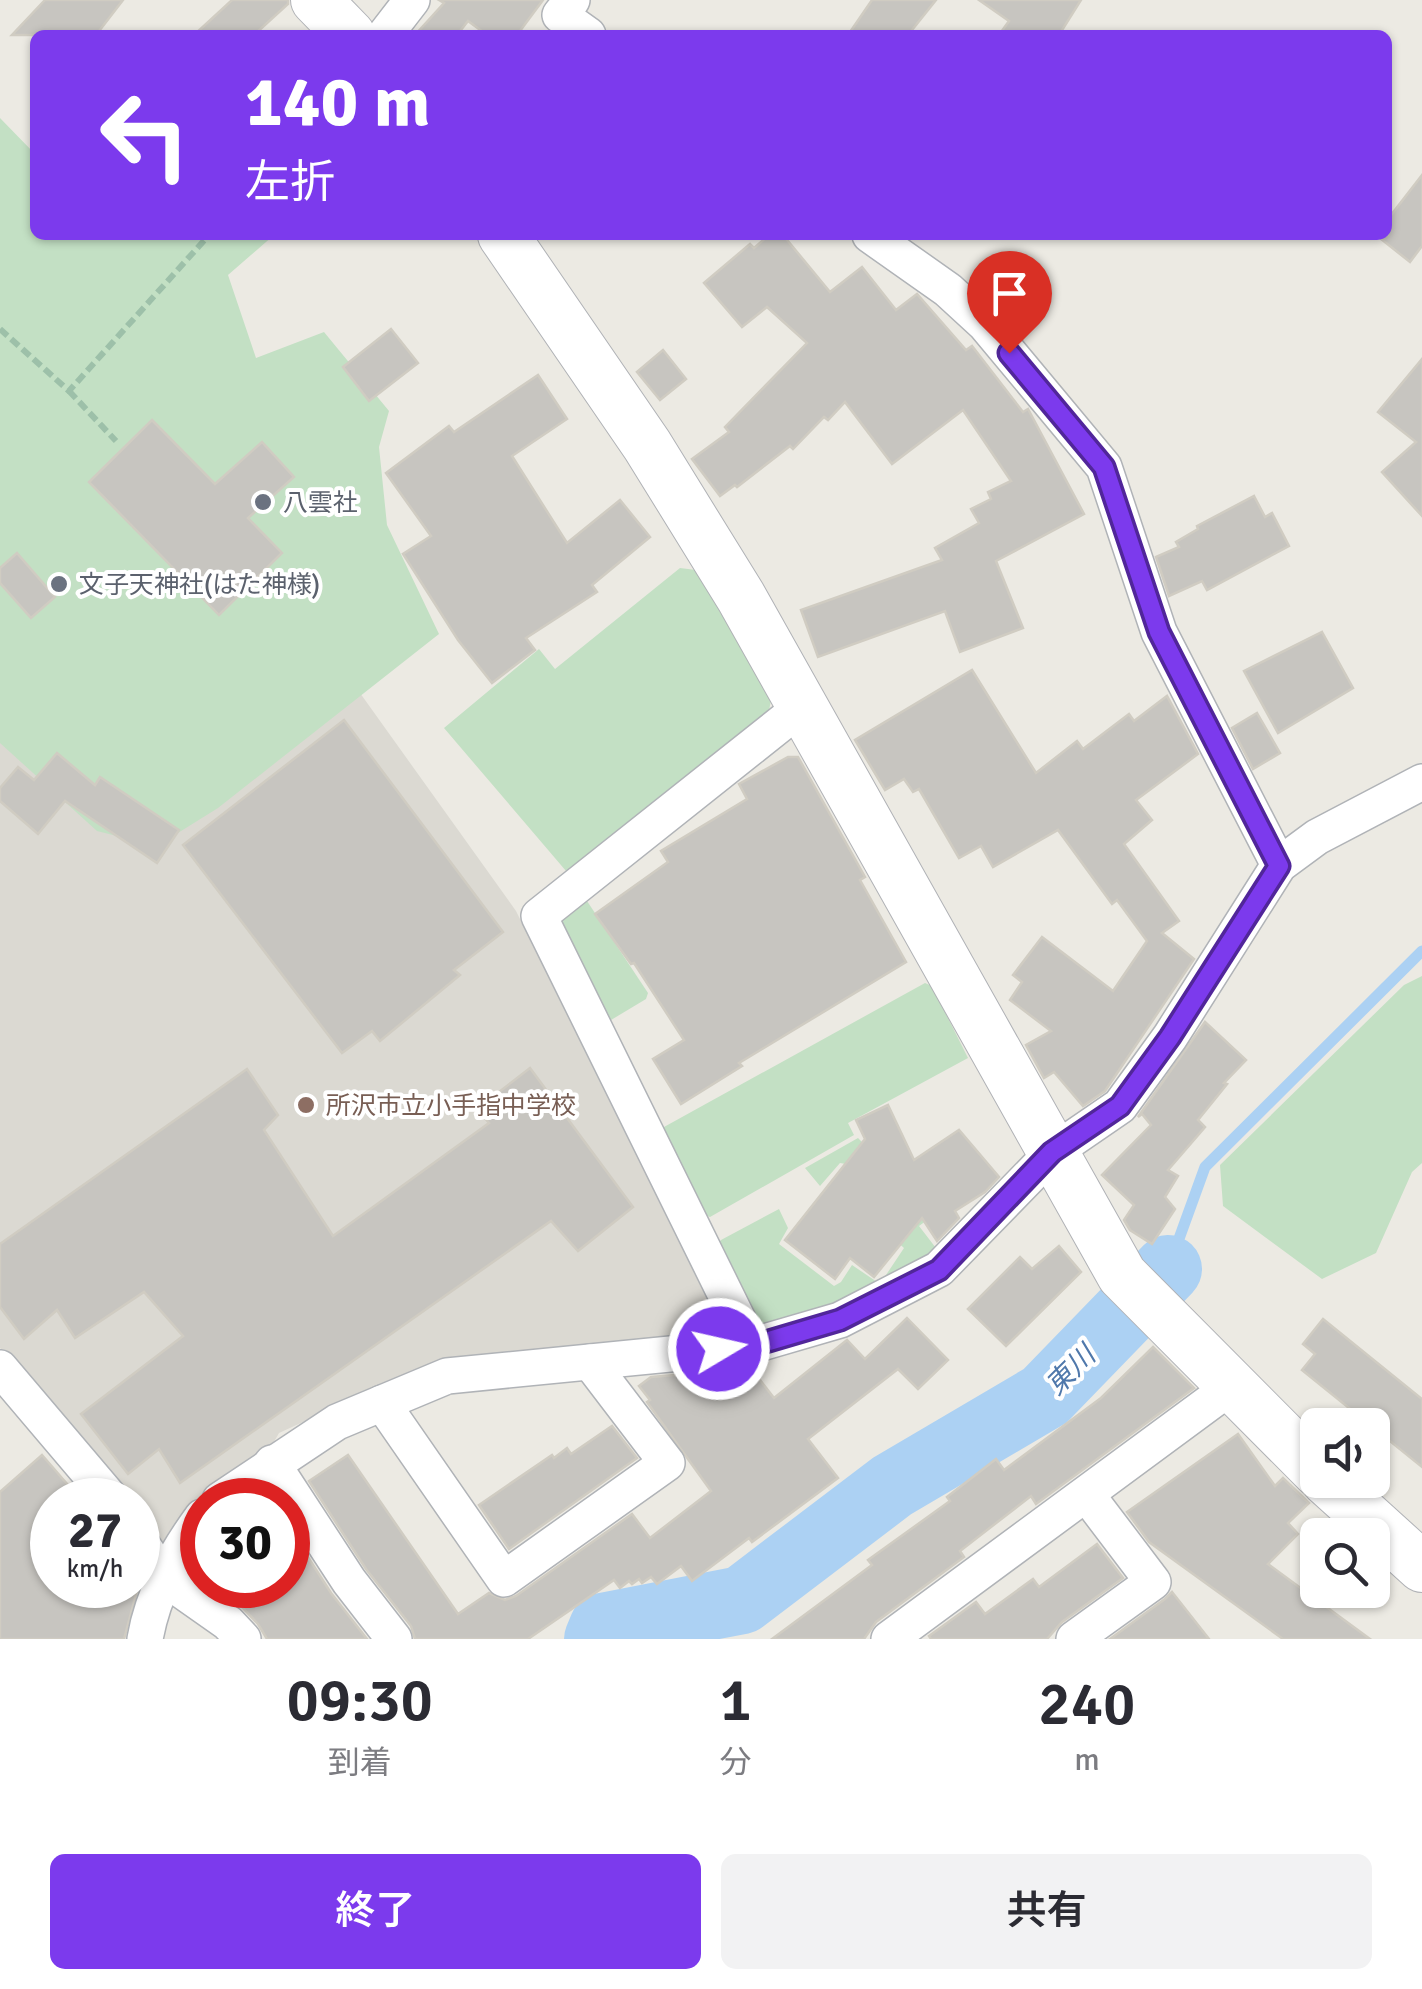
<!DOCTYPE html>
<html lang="ja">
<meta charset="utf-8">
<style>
:root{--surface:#fff;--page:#f2f2f3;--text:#2b2b33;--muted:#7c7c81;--accent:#7c3aed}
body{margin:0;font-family:Signika,"Noto Sans JP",sans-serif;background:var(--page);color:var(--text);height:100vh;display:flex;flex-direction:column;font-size:38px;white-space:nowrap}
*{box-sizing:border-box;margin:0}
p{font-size:32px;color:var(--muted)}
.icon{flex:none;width:55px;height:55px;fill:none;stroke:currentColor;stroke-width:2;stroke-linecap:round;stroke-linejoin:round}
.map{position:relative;height:1639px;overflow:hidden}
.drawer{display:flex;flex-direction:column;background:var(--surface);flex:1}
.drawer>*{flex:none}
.guide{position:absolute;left:30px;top:30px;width:1362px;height:210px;border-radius:15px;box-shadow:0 2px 8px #0004;background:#7c3aed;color:#fff;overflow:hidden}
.fabs{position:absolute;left:1300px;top:1408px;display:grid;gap:20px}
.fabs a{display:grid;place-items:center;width:90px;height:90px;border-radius:15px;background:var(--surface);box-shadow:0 2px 8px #0004;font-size:50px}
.speed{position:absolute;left:30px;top:1478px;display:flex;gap:20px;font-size:50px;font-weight:700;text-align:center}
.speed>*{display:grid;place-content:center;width:130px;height:130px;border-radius:50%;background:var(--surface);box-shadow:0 2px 8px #0004;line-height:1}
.speed small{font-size:25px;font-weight:400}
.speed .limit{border:15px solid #d22;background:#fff;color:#111}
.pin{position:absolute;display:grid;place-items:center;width:85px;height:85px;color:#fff;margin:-102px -42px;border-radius:50% 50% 50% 0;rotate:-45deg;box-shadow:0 0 10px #0007}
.pin .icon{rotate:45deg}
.me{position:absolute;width:110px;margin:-55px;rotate:81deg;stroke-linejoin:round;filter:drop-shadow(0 0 8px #0008)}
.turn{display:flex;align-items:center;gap:35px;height:210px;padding:0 50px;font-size:45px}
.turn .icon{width:130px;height:130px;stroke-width:2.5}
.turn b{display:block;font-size:70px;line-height:85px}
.eta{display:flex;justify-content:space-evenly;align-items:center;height:170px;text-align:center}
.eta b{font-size:60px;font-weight:600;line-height:70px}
.cta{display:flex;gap:20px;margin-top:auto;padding:20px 50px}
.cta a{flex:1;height:115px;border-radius:15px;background:var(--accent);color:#fff;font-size:40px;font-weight:600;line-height:115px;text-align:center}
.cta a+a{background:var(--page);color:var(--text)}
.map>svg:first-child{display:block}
.education{fill:#dbd9d2}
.green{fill:#c3e0c4}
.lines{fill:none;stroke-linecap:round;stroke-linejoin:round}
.stream{stroke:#acd1f3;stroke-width:11}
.river{stroke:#acd1f3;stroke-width:68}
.building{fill:#c7c5c0;stroke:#d0ccc2;stroke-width:2.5}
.street-casing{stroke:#b0b3b7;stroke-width:38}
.secondary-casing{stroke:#b0b2b6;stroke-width:52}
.path{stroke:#9dc0a9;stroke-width:6;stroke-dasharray:10 5;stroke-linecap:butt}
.street{stroke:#fff;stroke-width:35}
.secondary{stroke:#fff;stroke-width:50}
.route-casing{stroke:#51269a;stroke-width:25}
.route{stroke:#7c3aed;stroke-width:18}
.worship-dot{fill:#6b7280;stroke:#fff;stroke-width:4}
.education-dot{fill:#8d6e63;stroke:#fff;stroke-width:4}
.labels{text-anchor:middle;stroke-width:8;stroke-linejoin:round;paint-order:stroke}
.worship-label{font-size:25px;fill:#5b616d;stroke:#fff;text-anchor:start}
.education-label{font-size:25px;fill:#785e54;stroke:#fff;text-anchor:start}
.water-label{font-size:28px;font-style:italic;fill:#4f78ab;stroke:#fff}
</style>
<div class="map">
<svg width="1422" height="1639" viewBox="0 0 1422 1639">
<rect width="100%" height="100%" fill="#eceae3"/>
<path class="education" d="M0,664L350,679L516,911L709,1299L718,1324L693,1336L440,1359L279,1433L266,1456L165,1545L138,1509V1500H130L83,1438L0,1348Z"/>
<g class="green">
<path d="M0,118L35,154V235H274L228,275L256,358L324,332L389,411L379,447L387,525L439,634L218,808L157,846L97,831L0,743Z"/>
<path d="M680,568L696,570L771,700L768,716L572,878L444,728L539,649L555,669Z"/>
<path d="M581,901H587L648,993L646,999L611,1020L604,1019L557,919Z"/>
<path d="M1422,976V1163L1412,1172L1376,1253L1322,1279L1223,1206L1220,1165L1404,985Z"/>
<path d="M925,983L932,986L968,1058L848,1123L854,1135L710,1217L702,1214L664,1134V1127Z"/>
<path d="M858,1138L934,1215L919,1226L939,1252L840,1311L763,1332L717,1245L721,1240L779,1209L788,1228L779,1244L834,1286L841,1282L852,1265L880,1284L904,1248L882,1228L846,1164L840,1163L820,1186L805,1168Z"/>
</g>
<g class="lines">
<path class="stream" d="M1168,1269L1205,1167L1422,951"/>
<path class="river" d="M598,1639L603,1627L742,1600L892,1486L1045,1396L1168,1269"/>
</g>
<g class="building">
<path d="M45,0H123L96,35H12Z"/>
<path d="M232,0H288V4L254,35H194Z"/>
<path d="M439,0H543L517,35H487L468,21L457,35H415L444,3Z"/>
<path d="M872,0H936L908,35H848Z"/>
<path d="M979,0H1081L1059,35H999L1009,21Z"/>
<path d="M1422,175V246L1410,262L1376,235H1388V219Z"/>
<path d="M769,235H783L830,292L862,267L896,310L917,294L966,350L972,346L1023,412L1028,409L1084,514L996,561L1023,628L960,652L945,611L818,657L801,610L942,560L935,548L979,523L971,509L991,499L988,492L1011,481L963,410L892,464L845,402L828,420L824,417L793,449L790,446L737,487L735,485L720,496L692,459L729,432L725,427L807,343L767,307L742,327L704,283L750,244L754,248Z"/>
<path d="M391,329L418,363L369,401L343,367Z"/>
<path d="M663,350L686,379L660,400L637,372Z"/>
<path d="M1422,359V516L1382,472L1416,442L1378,412Z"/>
<path d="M538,375L567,419L512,456L567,543L620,500L650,537L592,585L597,592L526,638L535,650L492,683L458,640L403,554L431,536L386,473L449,426L454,432Z"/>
<path d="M152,420L215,484L262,442L294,477L248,518L282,553L219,615L89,482Z"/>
<path d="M1254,496L1265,517L1272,513L1289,546L1207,590L1202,581L1169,596L1156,557L1179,547L1176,542L1198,529L1197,526Z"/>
<path d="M17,553L55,597L31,618L0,583V568Z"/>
<path d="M1322,632L1353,688L1278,733L1244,671Z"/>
<path d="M972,670L1036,773L1077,741L1083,749L1129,714L1134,721L1167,696L1198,754L1136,800L1152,820L1124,844L1179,921L1162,933L1194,959L1105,1091L1083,1106L1054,1072L1044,1078L1026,1045L1051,1031L1010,1000L1022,982L1013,975L1042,937L1113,991L1147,941L1117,900L1112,904L1058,830L993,867L981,846L959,858L919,789L913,792L904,779L885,790L855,740Z"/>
<path d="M1257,713L1280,753L1253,769L1232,728Z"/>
<path d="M344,720L503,932L454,970L460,975L380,1041L372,1031L342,1053L183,845Z"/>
<path d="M57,753L95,785L100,777L179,830L157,863L65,801L38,834L0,801V788L18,767L34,780Z"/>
<path d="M788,757H798L865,877L860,880L906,962L739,1063L742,1066L681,1104L653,1059L684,1040L634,963L631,964L595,914L668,862L661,851L747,799L739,784Z"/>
<path d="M1205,1022L1246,1060L1224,1083L1227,1084L1198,1120L1205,1127L1168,1170L1178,1176L1165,1197L1175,1209L1152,1244L1130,1230L1124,1220L1134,1205L1102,1175L1151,1125L1142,1114L1138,1117Z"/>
<path d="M530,1068L633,1207L578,1251L551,1221L180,1483L159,1449L128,1474L81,1414L183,1336L144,1292L75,1338L57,1310L24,1339L0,1307V1244L247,1069L278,1115L264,1130L333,1236L489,1123L477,1109Z"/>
<path d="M888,1105L914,1160L959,1130L999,1177L985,1192L955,1211L959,1218L937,1241L922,1218L874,1277L850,1258L835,1279L785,1240L865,1139L856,1120Z"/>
<path d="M1059,1246L1081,1272L1006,1346L968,1309L1020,1257L1032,1269Z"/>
<path d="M907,1318L948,1360L918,1389L898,1369L808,1439L838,1478L752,1542L749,1538L692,1581L681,1566L657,1584L651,1577L642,1583L639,1579L632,1584L629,1581L620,1588L614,1580L528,1639H415L411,1626L366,1569L309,1481L348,1455L458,1614L489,1593L505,1600L516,1596L632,1514L650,1538L711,1491L647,1402L650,1400L639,1386L651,1377L687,1374L700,1392L728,1370L750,1367L774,1398L847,1340L865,1359Z"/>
<path d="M1323,1319L1422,1399V1467L1302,1370L1315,1354L1303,1344Z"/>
<path d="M1153,1347L1194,1388L1036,1504L1031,1496L960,1551L964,1557L876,1622L864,1639H772L872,1565L868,1560L950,1501L947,1497L996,1459L1004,1470L1101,1398Z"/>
<path d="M612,1426L637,1458L509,1549L479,1505L552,1455L554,1458L567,1448L571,1454Z"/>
<path d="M1238,1434L1275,1486L1283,1478L1309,1503L1288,1523L1298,1534L1268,1564L1370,1639H1283L1149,1542L1127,1512Z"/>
<path d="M42,1455L81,1500H52V1585H136L138,1587L124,1639H0V1492Z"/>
<path d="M288,1526L331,1593L367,1639H267L258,1624L221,1585H288Z"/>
<path d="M1097,1544L1123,1578L1062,1622L1047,1639H931L929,1636L976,1602L985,1614L1033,1579L1039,1587Z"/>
<path d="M1172,1592L1209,1639H1110L1165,1599Z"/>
</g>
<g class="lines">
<g class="street-casing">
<g id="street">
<path d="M572,0L560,15L588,35"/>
<path d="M385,35L412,0"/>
<path d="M870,235L948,290L985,324L1104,467L1159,632L1279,865"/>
<path d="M751,1346L539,916L803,706"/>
<path d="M0,1368L112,1500"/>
<path d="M382,1403L504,1579L667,1463L590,1362"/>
<path d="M272,1463L349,1581L394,1639"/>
<path d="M220,1500L337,1422L447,1376L751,1346L840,1320L939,1269L1053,1152L1120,1106L1170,1037L1279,865L1317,837L1422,782"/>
<path d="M138,1538L164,1578L228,1623L243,1639"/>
<path d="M145,1639C153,1593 175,1554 202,1517"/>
<path d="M889,1639L1232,1386"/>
<path d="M1074,1639L1153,1582L1087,1495"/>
</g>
</g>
<g class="secondary-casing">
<g id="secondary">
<path d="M316,0L350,35"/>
<path d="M503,235L647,445L741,597L1122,1275L1318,1472"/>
<path d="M1326,1480L1422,1567"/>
</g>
</g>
<g class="path">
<path d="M0,329L69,391L209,235"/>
<path d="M69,391L116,441"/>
</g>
<use href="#street" class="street"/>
<use href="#secondary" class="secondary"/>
</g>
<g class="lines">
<g class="route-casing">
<path id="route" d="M719,1349L752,1346L840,1320L939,1270L1052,1152L1120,1106L1170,1037L1279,866L1159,632L1104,467L1009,353"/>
</g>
<use href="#route" class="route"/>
</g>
<g class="worship-dot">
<circle cx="263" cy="502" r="10"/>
<circle cx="59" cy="584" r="10"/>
</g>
<circle class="education-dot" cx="306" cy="1105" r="10"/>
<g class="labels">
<g class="worship-label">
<text x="283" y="511">八雲社</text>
<text x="79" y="593">文子天神社(はた神様)</text>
</g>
<g class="education-label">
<text x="326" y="1114">所沢市立小手指中学校</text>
</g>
<g class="water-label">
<text transform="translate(1070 1370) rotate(-45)" y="10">東川</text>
</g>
</g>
</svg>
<div class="fabs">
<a><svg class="icon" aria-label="sound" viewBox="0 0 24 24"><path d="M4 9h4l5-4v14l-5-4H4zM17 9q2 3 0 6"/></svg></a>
<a><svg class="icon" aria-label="search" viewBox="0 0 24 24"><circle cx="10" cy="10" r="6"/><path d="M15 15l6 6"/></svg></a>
</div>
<div class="speed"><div>27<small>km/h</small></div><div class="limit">30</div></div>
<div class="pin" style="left:1009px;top:353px;background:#d93025"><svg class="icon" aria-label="arrive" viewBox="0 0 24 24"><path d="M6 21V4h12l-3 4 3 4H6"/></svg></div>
<svg class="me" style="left:719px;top:1349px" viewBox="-20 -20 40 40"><circle r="17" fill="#7c3aed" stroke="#fff" stroke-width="3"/><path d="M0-11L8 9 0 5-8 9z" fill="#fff"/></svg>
<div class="guide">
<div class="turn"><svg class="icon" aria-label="left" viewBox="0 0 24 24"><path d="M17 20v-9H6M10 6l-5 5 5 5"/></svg><div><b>140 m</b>左折</div></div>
</div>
</div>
<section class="drawer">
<div class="eta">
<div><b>09:30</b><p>到着</p></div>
<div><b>1</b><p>分</p></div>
<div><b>240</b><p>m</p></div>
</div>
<div class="cta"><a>終了</a><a>共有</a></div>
</section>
